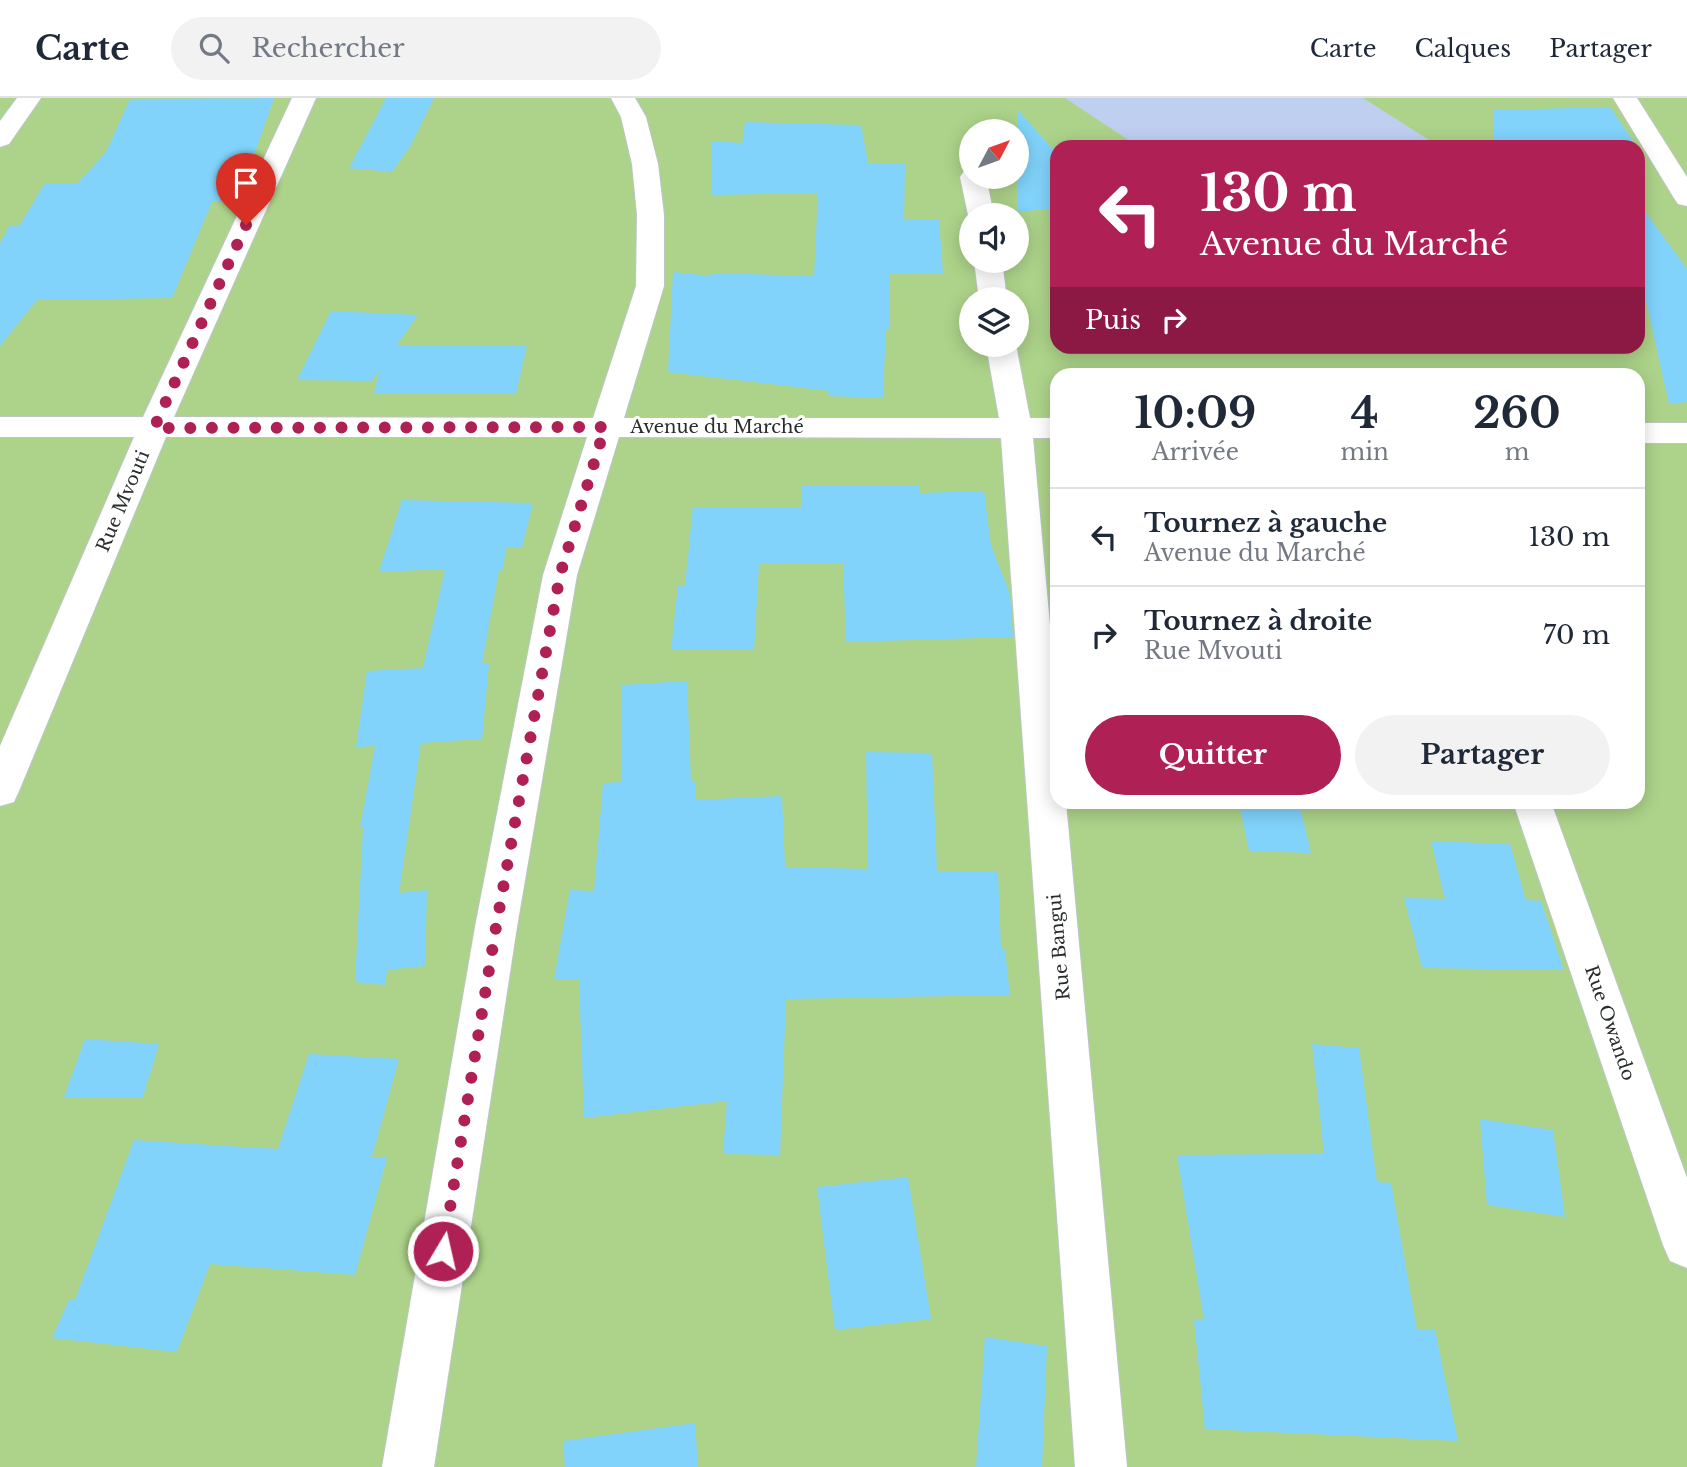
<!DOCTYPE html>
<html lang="fr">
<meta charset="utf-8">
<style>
:root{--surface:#fff;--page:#f2f2f3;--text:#1f2937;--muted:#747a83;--line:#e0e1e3;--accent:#af2055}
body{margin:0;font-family:"Libre Baskerville",serif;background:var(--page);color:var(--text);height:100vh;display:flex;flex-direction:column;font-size:26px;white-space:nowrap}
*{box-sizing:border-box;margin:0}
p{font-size:23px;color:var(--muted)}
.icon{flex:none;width:38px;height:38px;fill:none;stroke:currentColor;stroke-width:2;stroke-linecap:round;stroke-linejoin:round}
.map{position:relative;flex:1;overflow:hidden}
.side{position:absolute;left:1050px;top:270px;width:595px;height:441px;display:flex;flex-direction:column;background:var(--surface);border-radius:21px;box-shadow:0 4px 18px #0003}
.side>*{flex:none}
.banner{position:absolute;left:1050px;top:42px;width:595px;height:214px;border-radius:21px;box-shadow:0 4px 18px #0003;background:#af2055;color:#fff;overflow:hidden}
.needle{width:46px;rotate:49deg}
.tools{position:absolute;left:959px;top:21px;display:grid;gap:14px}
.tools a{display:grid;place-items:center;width:70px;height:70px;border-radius:50%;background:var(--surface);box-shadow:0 4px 18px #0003;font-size:35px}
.pin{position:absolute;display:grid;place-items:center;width:60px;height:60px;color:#fff;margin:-72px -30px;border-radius:50% 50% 50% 0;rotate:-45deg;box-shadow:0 0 7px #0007}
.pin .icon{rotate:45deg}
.me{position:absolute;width:77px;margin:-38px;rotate:9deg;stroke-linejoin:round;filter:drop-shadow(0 0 5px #0008)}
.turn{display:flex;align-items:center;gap:24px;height:147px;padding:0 35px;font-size:32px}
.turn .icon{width:91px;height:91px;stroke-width:2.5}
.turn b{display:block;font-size:49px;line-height:60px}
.then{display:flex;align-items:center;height:66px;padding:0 35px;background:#0003;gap:14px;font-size:26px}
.eta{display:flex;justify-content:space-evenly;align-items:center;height:119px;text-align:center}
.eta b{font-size:42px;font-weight:700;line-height:49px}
.cta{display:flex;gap:14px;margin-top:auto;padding:14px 35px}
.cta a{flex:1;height:80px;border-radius:42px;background:var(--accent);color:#fff;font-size:28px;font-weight:700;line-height:80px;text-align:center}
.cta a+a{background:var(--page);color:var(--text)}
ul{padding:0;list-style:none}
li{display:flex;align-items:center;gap:21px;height:98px;padding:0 35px;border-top:2px solid var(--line)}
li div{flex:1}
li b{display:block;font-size:26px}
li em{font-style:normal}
header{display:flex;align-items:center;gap:42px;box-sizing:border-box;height:98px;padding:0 35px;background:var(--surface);border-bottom:2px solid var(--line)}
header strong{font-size:33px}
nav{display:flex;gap:38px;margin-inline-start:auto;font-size:24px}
.search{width:490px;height:63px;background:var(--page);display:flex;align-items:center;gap:18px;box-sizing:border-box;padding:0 24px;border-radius:38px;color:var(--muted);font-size:26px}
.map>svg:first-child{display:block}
.green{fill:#add38a;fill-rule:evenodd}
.water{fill:#bfcff0}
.building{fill:#81d3fb}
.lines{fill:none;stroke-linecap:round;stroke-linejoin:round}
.minor-casing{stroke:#bcc6c6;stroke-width:2}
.minor{fill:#fff;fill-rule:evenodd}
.route{stroke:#af2055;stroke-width:12;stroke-dasharray:0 21.6}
.labels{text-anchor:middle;stroke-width:6;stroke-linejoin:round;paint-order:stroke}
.street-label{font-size:18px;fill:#292d2d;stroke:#fff}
</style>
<header>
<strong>Carte</strong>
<div class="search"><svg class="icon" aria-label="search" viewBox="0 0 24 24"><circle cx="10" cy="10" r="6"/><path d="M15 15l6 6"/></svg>Rechercher</div>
<nav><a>Carte</a><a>Calques</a><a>Partager</a></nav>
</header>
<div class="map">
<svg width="1687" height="1369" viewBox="0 0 1687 1369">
<rect width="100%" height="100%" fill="#ecf7f7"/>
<path class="green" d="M0,0H1687V1369H0ZM971,33H1017V79H971ZM1057,49H1638V248H1057ZM971,117H1017V163H971ZM971,201H1017V247H971ZM1057,276H1638V704H1057Z"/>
<path class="water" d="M1065,0H1363L1440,49H1139Z"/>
<g class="building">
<path d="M274,0L251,66H242L234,103L212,104L172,200L37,202L0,248V145L10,127H20L44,86H77L106,54L130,1Z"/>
<path d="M386,0H434L411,47L392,74L349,70Z"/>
<path d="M1610,9L1637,49H1494V12Z"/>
<path d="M1017,11L1057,56V110L1017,114Z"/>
<path d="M745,24L861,27L868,65L905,66L904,122H939L943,176H889V232L886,231L883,300L828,298L829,293L668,274L673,174L712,178V175L814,178L818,95L712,97V43L742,45Z"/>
<path d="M1638,104L1687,171V304L1669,306L1638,167Z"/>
<path d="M331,213L418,217L397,247H527L516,296L374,295L379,272L372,283L297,282Z"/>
<path d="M802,387L920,388V395L984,393L991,447L1010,496L1013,539L846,544L843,466H759L754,552H671L678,487H685L693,409H801Z"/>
<path d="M402,402L533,405L522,450L506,449L503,472H499L482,566H489L482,641L421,645L399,795L427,792L425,868L387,872L385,887L355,884L363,730H360L375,648L356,649L367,573L423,570L445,471L379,474Z"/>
<path d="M687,583L691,683H696L695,702L782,698L785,769L868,771L866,654L932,655L937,773L998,774L1001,852H1005L1010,897L786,901L780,1057L723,1056L727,1003L584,1020L579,882L554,881L570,792L594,793L603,685L621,684V587Z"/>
<path d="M1239,704H1299L1311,755L1249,753Z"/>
<path d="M1431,743L1510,746L1526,802L1541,803L1564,872L1422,870L1404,800L1445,801Z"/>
<path d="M85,941L159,946L143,999H64Z"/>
<path d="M1312,946L1359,950L1377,1084L1391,1085L1417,1232H1435L1458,1343L1205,1331L1194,1222H1204L1177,1057L1324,1056Z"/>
<path d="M309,956L399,961L372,1059L387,1060L355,1177L210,1166L177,1254L52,1240L69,1202H75L134,1042L278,1051Z"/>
<path d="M1480,1021L1553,1032L1565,1119L1487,1107Z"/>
<path d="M908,1079L931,1221L835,1232L817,1089Z"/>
<path d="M985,1239L1047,1248L1042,1369H976Z"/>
<path d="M695,1325L698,1369H565L563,1343Z"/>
</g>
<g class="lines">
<g class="minor-casing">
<g id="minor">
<path d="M17,0H41L9,46L0,49V23Z"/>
<path d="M292,0H316L174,319L593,320L636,188L637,117L632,66L621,19L611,0H635L646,19L658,66L664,117V188L624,320H999L986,247H1016L1030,320H1057V340H1033L1057,605V704H1066L1127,1369H1075L1001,340L619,339L577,477L517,829L434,1369H382L475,829L543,477L587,339H166L19,693L14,704L0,708V648L134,339H0V319H143Z"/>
<path d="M1613,0H1637L1687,79V108L1678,106L1674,100Z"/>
<path d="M971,72V79H986L994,117H971V122L968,117L960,79L964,73Z"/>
<path d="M974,163H1002L1007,201H979Z"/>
<rect x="1638" y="325" width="49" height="20"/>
<path d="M1513,704H1551L1687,1080V1170L1670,1163L1663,1147Z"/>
</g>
</g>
<use href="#minor" class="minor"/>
</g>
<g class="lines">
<path class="route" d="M246,127L154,330L605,329L560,477L496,829L443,1153"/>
</g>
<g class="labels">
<g class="street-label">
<text x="717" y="335">Avenue du Marché</text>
<text transform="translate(123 403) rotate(-67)" y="6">Rue Mvouti</text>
<text transform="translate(1059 849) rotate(-95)" y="6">Rue Bangui</text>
<text transform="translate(1610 925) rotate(71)" y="6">Rue Owando</text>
</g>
</g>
</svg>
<div class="tools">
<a><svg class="needle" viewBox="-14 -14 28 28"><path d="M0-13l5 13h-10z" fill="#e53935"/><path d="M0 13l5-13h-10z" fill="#747a83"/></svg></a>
<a><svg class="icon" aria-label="sound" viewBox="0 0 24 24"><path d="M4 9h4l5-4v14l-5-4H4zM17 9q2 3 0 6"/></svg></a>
<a><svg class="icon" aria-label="layers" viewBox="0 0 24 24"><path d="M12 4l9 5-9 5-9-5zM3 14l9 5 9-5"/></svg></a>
</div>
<div class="pin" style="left:246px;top:127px;background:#d93025"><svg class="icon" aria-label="arrive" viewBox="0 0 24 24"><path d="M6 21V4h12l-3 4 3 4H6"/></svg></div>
<svg class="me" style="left:443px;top:1153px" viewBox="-20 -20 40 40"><circle r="17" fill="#af2055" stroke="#fff" stroke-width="3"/><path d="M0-11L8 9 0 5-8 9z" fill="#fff"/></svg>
<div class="banner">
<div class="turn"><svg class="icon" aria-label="left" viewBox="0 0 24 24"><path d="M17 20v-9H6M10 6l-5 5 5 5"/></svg><div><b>130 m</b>Avenue du Marché</div></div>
<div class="then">Puis<svg class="icon" aria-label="right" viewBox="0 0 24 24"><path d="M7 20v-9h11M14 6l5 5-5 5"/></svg></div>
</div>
<section class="side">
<div class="eta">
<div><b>10:09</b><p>Arrivée</p></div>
<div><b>4</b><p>min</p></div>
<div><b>260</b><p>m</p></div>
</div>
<ul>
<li><svg class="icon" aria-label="left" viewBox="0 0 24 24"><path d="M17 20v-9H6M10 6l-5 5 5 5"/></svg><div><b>Tournez à gauche</b><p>Avenue du Marché</p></div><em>130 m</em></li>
<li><svg class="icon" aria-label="right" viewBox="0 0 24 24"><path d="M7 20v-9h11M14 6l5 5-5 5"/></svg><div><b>Tournez à droite</b><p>Rue Mvouti</p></div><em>70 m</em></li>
</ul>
<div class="cta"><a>Quitter</a><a>Partager</a></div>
</section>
</div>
